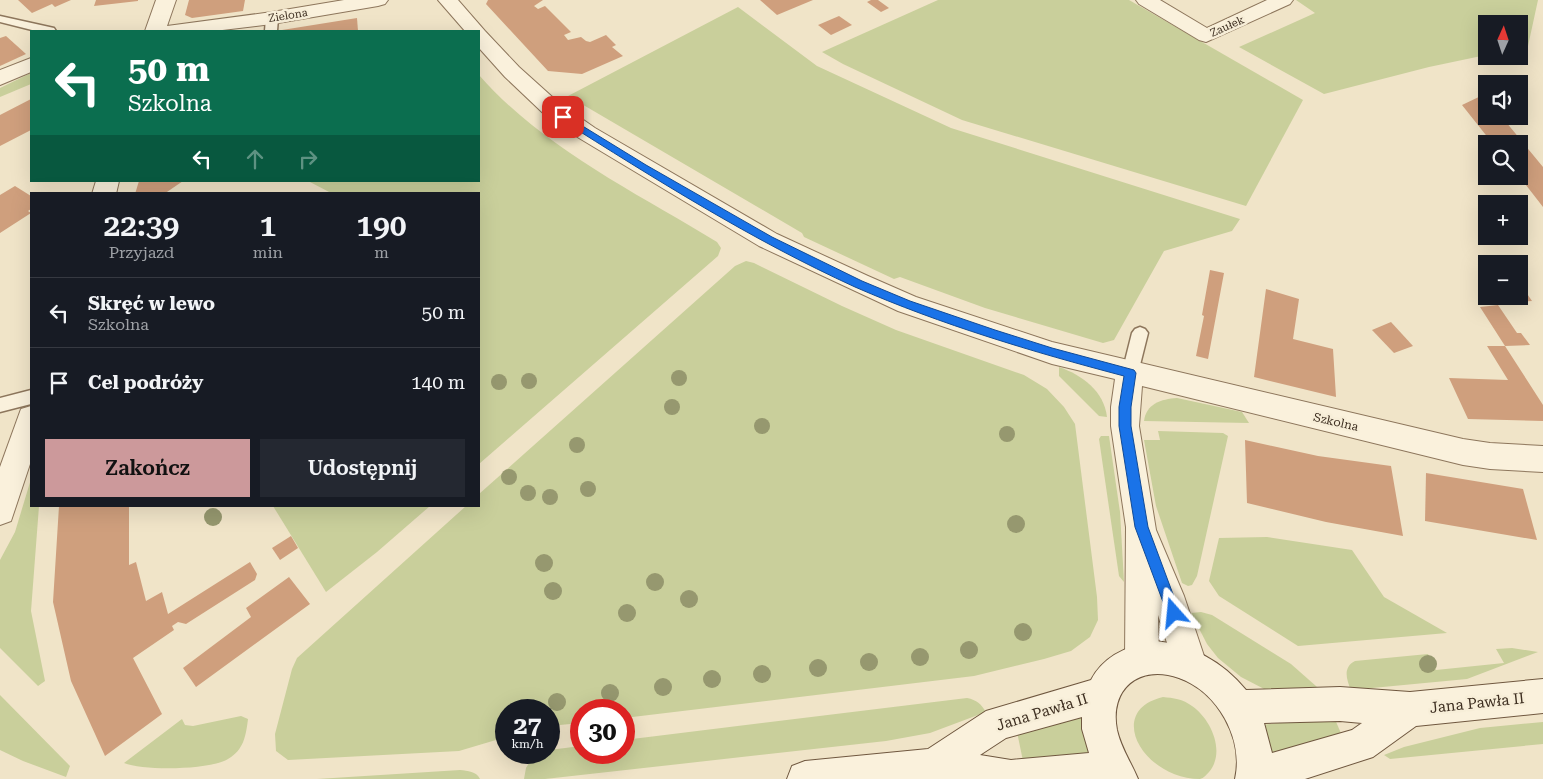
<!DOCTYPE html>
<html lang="pl">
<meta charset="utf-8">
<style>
:root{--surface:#171b24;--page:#242831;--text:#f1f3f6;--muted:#9ea1a6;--line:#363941;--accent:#cc999b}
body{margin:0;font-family:"Roboto Serif",serif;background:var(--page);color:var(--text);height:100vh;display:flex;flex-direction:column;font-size:19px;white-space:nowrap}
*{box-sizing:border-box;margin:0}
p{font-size:16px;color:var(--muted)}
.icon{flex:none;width:28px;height:28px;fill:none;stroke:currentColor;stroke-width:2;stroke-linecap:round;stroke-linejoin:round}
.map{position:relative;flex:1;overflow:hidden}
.drawer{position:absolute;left:30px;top:192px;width:450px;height:315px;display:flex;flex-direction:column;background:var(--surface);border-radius:0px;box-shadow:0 5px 20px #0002}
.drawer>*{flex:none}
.banner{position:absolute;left:30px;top:30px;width:450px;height:152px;border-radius:0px;box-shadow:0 5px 20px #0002;background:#0b6e4f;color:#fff;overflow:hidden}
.needle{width:32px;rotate:3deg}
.fabs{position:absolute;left:1478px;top:15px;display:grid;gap:10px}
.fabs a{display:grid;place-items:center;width:50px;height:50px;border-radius:0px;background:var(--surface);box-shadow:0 5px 20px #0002;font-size:25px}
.speed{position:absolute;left:495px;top:699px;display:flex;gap:10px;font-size:25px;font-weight:700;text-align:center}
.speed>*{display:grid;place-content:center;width:65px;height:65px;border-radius:50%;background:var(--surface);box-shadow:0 5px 20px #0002;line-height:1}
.speed small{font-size:12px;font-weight:400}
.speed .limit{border:8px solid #d22;background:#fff;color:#111}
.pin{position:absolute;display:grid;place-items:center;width:42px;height:42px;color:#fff;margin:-21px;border-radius:10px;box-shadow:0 2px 8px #0006}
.me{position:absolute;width:55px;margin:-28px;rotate:342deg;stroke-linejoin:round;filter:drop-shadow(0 0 4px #0008)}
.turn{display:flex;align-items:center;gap:18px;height:105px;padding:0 15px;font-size:22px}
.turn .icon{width:65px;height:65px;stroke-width:2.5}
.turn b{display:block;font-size:35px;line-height:42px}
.lanes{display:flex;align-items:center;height:48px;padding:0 15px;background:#0003;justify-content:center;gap:25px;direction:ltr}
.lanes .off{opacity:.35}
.eta{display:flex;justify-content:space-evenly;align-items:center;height:85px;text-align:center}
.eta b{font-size:30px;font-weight:600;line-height:35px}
.button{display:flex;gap:10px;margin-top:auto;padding:10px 15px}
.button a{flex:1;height:58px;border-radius:0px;background:var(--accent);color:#111;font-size:20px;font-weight:600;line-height:58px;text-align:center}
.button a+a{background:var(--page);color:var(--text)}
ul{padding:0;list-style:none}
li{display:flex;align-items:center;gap:15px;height:70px;padding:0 15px;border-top:1px solid var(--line)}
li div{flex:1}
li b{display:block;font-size:19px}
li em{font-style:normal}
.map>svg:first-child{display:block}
.green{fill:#c9cf9b}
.building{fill:#cf9f7d}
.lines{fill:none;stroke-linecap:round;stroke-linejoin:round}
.lane-casing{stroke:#8d765c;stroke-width:3}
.street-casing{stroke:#8d765c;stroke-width:2}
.secondary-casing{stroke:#6f573f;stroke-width:2}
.lane{fill:#faf1dc;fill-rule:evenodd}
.street{fill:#faf1dc;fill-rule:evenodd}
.secondary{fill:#faf1dc;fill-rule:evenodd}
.tree{fill:#96986f}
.route{fill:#1a73e8;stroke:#114b97}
.labels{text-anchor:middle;stroke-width:5;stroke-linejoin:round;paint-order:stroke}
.far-street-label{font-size:11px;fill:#3d2e20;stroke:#f7eed8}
.street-label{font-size:12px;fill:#3d2e20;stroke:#f7eed8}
.near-street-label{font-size:15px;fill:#3d2e20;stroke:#f7eed8}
</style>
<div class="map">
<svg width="1543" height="779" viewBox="0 0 1543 779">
<rect width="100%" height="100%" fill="#f0e4c8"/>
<g class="green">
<path d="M938,0H1129L1303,100L1246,206L962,120L843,64L822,52Z"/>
<path d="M1296,0H1538L1528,46L1519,48V24H1486V55L1429,67L1324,94L1239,47L1315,13Z"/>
<path d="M738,7L817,66L951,128L1240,219L1232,231L1164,251L1114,340L1103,343L985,308L900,277L894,279L804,237L802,233L568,96Z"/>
<path d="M31,73V84L0,97V88Z"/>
<path d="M479,75C543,148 635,192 717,242L721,248L718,256L479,464V194H333L308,181H479Z"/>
<path d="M746,261L754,263L842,306L896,330L1024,375L1047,389L1064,407L1075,424L1097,597L1098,620L1090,637L1071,651L1044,659L974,676L624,718V710H581V723L549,726V710H506V737L459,751L288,760L276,751L275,734L292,669L297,658L466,506H479V494L735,266Z"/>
<path d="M1059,367C1082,375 1104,391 1107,417L1099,416L1059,376Z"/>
<path d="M1177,398L1242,412L1249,423L1144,421C1146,404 1161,399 1177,398Z"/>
<path d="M1158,431L1223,433L1228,436L1197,576L1192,585L1188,586L1182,583L1156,506L1144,440H1160Z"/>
<path d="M1101,436H1109L1120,512L1124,582L1119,576L1099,439Z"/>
<path d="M31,479V506H39L31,611L45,681L38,686L0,648V560L15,532Z"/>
<path d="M273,506H430L377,552L326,592Z"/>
<path d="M1267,537L1352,550L1384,597L1447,633L1298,646L1219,596L1209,581L1219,538Z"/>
<path d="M1201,612L1212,615L1291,664L1325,694L1270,692L1241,677L1218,658L1207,644L1191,613Z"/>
<path d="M1512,648L1538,652L1467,679L1351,690C1346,679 1343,667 1355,661L1428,654L1436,670L1504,663L1496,649Z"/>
<path d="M0,695L70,766L66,777L23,761L0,750Z"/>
<path d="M1163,697C1173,698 1183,699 1192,706C1211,719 1226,752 1209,772C1206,775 1204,778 1200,779C1144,779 1104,711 1163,697Z"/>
<path d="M967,698C977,700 981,704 986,712L930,733L886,741L545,779H524L526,768L535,753L549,752V750L581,746V752H624V740Z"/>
<path d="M1085,703L1090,754L1023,761L1017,732Z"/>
<path d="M241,716L248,719C246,735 244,750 228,759C210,770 144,771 124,763L182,719L185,725L193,726Z"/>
<path d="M1334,717L1343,738L1270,759L1261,725Z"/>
<path d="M1543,722V744L1390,759L1384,755L1404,747L1480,728Z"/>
<path d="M460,770C468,771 476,771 480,779H317Z"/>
</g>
<g class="building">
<path d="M18,0H71L55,7L52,4L32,13Z"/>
<path d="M96,0H138V1L94,6Z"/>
<path d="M189,0H245L243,11L192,18L185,15Z"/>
<path d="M488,0H543L534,6L538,9L545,6L571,32L564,35L568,40L581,37L586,41L590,42L606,35L616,45L612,47L623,56L582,74L548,71L486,4Z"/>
<path d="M760,0H813L777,15Z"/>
<path d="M871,0H878L889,8L881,12L867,2Z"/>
<path d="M839,16L852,25L831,35L818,25Z"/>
<path d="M357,18L358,31H283L282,30Z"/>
<path d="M6,36L26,54L0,66V38Z"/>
<path d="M1483,95L1486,98V116H1501L1543,167V207L1519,176V144H1493L1462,105Z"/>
<path d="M31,99V130L0,146V115Z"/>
<path d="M139,181H183L164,194H135Z"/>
<path d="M15,186L31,196V209L28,211L31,213L0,233V195Z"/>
<path d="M1210,270L1224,273L1208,359L1196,356L1204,316L1202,315Z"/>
<path d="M1519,282L1532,301L1517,302L1512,296H1519Z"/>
<path d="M1266,289L1299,299L1293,339L1333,349L1336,397L1254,377Z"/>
<path d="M1498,305L1517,333H1521L1530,345L1505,346L1480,307Z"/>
<path d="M1391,322L1413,346L1394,353L1372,330Z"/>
<path d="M1487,346H1505L1543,405V421L1468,419L1449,378L1508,380Z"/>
<path d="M1245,440L1318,456L1391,466L1403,536L1326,522L1247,503Z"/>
<path d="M1426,473L1523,489L1537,540L1425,521Z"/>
<path d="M59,506H129V565L136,562L146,601L162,592L168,614L250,562L257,574L255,580L186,624L178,622L172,626L174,630L133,658L162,714L105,756L71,681L53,602Z"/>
<path d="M291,536L298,548L280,560L272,548Z"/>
<path d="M289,577L310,604L196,687L183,668L251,617L246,608Z"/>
</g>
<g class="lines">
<g class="lane-casing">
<g id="lane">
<path d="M272,15L278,18L277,31H265L266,18Z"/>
<path d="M0,16L54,28L56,31H36L0,22Z"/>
<path d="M1140,327L1145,329L1148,333L1138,373L1136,378L1130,380L1124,378L1122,373L1132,333L1135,329Z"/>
<path d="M31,390V404L0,412V398Z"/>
</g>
</g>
<g class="street-casing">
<g id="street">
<path d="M156,0H176L167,26L272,12L344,0H388L385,4L378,6L272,24L214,31H145Z"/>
<path d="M438,0H458L485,31L519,67L559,103L595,128L777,234L868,276L916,297L1052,342L1463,439L1490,443L1543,446V472L1490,469L1463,465L1142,386L1139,426L1156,530L1184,596L1207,665L1202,677L1190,682L1178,677L1158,615L1159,659L1154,671L1142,676L1130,671L1125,659L1126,527L1111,426V407L1115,379L1052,364L898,311L759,246L579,138L543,113L505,77L479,48V31H465Z"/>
<path d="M1136,0H1160L1207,28L1267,0H1293L1290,4L1206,42L1199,40L1139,4Z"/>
<path d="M31,58V72L0,85V70Z"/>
<path d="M96,181H119L116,194H92Z"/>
<path d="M31,406V461L11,521L0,525V467L21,409Z"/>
</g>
</g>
<g class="secondary-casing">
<path id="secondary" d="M1156,641C1192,645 1223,662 1246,690L1340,687L1410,692L1543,679V713L1416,726L1373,757L1305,779H1235C1244,739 1218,692 1179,678C1139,664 1109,689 1117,730C1121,748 1131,762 1138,779H787L792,766L805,761L928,749L986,711L1091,680C1104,655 1129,645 1156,641ZM1082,717V729L1089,753L1011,760L980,755L1006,738ZM1340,721L1362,723L1352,730L1272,753L1264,723Z"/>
</g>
<use href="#lane" class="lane"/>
<use href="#street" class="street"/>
<use href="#secondary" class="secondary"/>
</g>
<g class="tree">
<circle cx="679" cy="378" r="8"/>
<circle cx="529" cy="381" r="8"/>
<circle cx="499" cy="382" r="8"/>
<circle cx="672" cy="407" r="8"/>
<circle cx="762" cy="426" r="8"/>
<circle cx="1007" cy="434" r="8"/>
<circle cx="577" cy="445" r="8"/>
<circle cx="509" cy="477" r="8"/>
<circle cx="588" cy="489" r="8"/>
<circle cx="528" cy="493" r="8"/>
<circle cx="550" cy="497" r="8"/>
<circle cx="213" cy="517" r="9"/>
<circle cx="1016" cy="524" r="9"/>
<circle cx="544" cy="563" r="9"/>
<circle cx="655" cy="582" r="9"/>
<circle cx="553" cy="591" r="9"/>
<circle cx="689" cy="599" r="9"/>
<circle cx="627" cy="613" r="9"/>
<circle cx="1023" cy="632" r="9"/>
<circle cx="969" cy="650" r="9"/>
<circle cx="920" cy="657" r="9"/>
<circle cx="869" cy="662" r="9"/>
<circle cx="1428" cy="664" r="9"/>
<circle cx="818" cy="668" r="9"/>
<circle cx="762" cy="674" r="9"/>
<circle cx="712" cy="679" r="9"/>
<circle cx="663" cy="687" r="9"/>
<circle cx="610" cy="693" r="9"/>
<circle cx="557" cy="702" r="9"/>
</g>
<path class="route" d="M563,114L646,165L772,237L862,281L910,301L995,330L1052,348L1134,370L1136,373L1131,407V426L1148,527L1180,613L1178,618L1174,620L1169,618L1135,527L1119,426V407L1124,376C1033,352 942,325 855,287C752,240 655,179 560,119L559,117Z"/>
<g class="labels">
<g class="far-street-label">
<text transform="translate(288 15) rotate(-9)" y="4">Zielona</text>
<text transform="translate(1227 26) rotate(-24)" y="4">Zaułek</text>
</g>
<g class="street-label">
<text transform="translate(1336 422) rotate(13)" y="4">Szkolna</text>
</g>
<g class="near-street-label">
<text transform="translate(1477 703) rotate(-6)" y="5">Jana Pawła II</text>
<text transform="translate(1042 712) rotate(-17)" y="5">Jana Pawła II</text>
</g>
</g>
</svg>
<div class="fabs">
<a><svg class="needle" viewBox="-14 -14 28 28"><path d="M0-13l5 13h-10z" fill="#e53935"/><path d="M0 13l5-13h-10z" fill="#9ea1a6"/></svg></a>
<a><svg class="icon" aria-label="sound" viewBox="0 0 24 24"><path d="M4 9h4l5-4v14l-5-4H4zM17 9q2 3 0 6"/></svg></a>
<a><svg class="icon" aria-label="search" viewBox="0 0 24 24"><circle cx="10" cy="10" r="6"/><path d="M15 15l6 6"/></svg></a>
<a>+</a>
<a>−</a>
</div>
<div class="speed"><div>27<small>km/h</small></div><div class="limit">30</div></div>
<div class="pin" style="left:563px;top:117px;background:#d93025"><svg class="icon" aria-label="arrive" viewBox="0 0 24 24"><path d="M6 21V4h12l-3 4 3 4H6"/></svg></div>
<svg class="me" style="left:1174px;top:613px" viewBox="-20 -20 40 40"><path d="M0-17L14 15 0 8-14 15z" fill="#1a73e8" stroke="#fff" stroke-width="4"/></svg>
<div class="banner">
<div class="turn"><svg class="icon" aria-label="left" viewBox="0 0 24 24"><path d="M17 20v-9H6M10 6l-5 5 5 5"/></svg><div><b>50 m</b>Szkolna</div></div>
<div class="lanes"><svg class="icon" aria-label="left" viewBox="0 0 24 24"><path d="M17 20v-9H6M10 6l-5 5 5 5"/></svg><svg class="icon off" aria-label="ahead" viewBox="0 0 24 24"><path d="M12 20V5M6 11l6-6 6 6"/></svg><svg class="icon off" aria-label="right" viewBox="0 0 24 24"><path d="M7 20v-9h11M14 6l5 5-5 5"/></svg></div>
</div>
<section class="drawer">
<div class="eta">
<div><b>22:39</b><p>Przyjazd</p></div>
<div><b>1</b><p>min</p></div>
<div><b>190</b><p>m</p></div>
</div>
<ul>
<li><svg class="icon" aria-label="left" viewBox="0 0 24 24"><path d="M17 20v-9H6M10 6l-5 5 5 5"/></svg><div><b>Skręć w lewo</b><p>Szkolna</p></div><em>50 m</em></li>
<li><svg class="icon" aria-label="arrive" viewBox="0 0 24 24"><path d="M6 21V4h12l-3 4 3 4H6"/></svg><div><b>Cel podróży</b></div><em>140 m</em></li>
</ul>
<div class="button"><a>Zakończ</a><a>Udostępnij</a></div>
</section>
</div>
